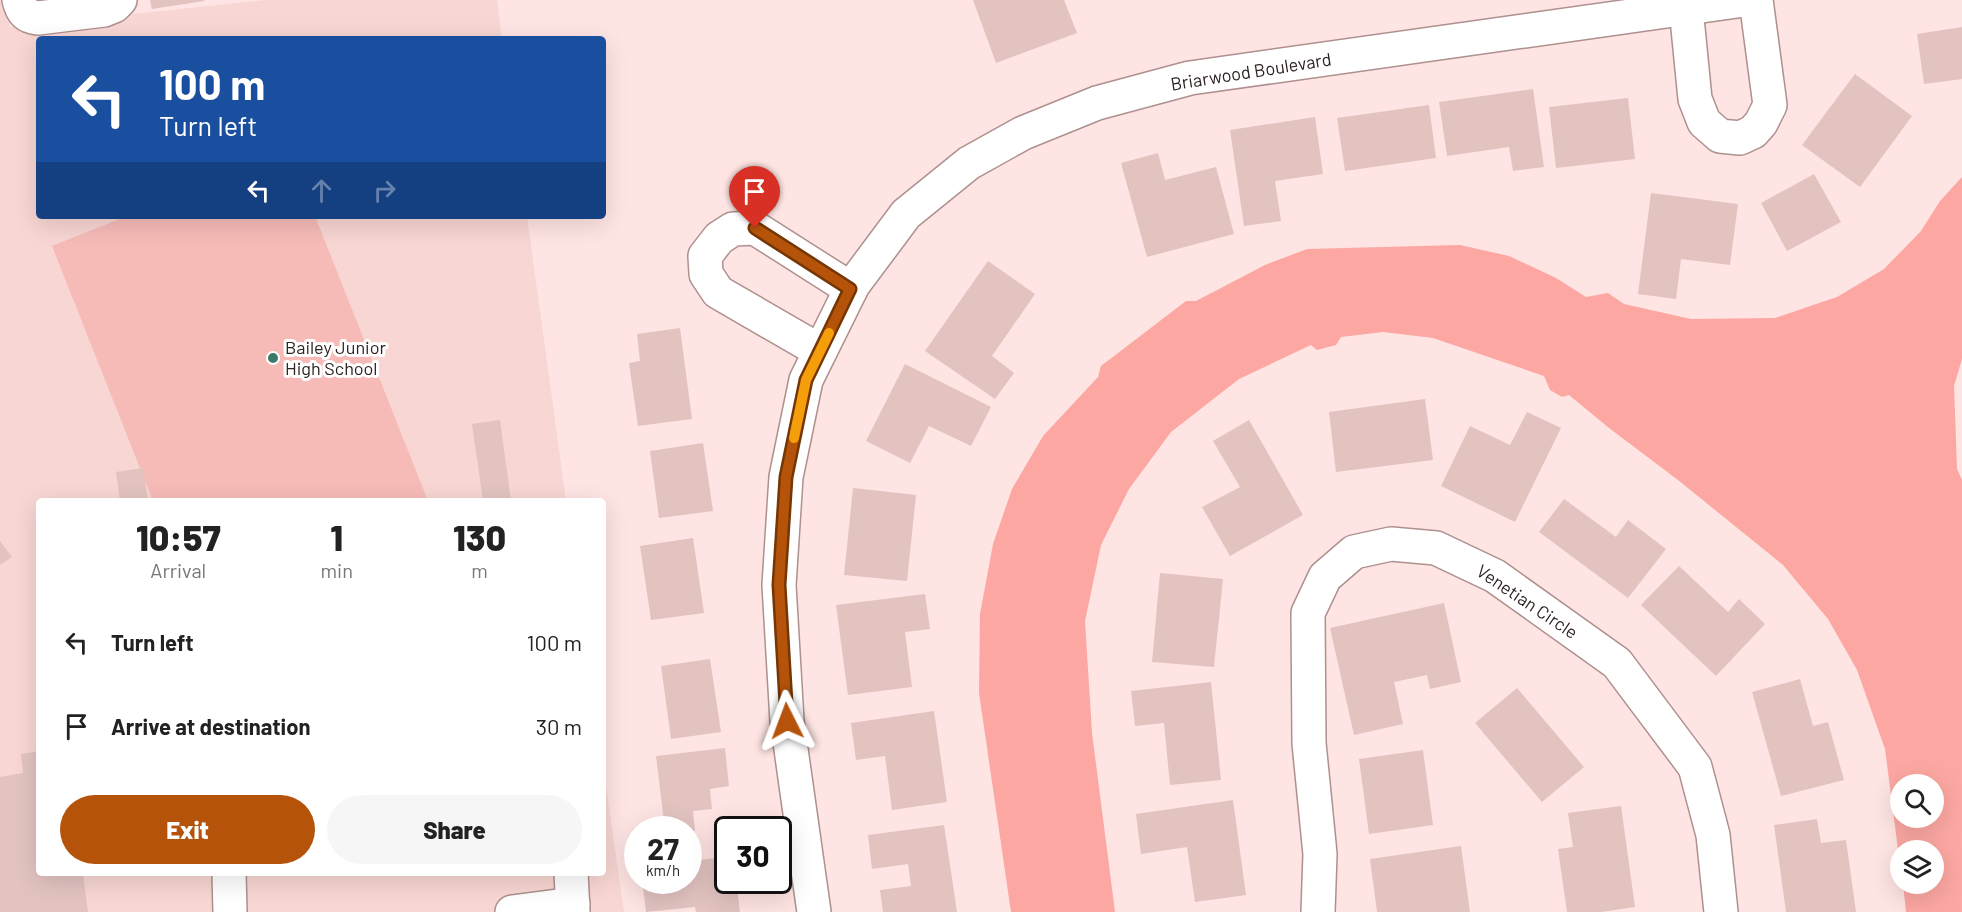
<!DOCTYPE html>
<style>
:root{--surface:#fff;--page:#f6f6f6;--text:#222;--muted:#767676;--accent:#b45309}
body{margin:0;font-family:Barlow,sans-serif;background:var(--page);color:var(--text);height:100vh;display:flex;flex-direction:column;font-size:22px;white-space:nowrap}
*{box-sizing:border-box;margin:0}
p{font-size:20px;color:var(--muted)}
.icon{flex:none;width:33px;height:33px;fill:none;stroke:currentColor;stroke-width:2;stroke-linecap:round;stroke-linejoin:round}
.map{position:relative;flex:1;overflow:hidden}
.details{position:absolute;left:36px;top:498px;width:570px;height:378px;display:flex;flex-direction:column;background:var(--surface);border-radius:6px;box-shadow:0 6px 24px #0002}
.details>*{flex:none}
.guide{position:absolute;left:36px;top:36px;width:570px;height:183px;border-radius:6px;box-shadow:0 6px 24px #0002;background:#1a4fa0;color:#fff;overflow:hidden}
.buttons{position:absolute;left:1890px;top:774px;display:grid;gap:12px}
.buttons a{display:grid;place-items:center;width:54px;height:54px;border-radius:50%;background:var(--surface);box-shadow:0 6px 24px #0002;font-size:30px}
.speed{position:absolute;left:624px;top:816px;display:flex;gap:12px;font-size:30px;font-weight:700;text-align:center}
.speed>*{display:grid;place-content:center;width:78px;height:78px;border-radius:50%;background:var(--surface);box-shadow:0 6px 24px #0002;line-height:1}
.speed small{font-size:15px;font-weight:400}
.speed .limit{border:3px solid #111;border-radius:9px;background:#fff;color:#111}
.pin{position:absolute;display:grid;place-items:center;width:51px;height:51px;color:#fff;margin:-62px -26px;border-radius:50% 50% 50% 0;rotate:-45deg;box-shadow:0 0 6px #0007}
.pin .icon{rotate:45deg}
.me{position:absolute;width:66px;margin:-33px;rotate:357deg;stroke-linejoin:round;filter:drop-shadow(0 0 4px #0008)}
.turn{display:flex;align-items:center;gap:21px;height:126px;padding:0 24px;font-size:27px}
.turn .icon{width:78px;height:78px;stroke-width:2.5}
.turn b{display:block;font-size:42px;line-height:51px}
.lanes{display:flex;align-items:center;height:57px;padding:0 24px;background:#0003;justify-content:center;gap:30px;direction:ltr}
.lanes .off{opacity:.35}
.eta{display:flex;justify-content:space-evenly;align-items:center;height:102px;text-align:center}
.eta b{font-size:36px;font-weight:800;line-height:42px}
.primary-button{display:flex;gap:12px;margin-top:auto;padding:12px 24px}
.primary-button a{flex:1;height:69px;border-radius:36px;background:var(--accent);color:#fff;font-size:24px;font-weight:800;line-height:69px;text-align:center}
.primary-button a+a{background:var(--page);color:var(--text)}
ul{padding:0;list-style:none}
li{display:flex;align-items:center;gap:18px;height:84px;padding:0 24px}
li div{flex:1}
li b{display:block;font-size:22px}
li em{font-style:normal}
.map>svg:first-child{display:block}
.built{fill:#f7d6d3}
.green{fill:#f6bbb7}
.water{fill:#fca7a2;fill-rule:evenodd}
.building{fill:#e2c3c0}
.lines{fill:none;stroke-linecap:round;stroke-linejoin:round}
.minor-casing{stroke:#ae908e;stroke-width:36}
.minor{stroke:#fff;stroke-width:33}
.route-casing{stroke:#753606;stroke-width:15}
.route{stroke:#b45309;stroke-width:10}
.slow{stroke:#f59e0b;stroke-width:10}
.poi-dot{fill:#3a7a69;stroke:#fff;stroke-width:2}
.labels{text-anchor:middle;stroke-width:6;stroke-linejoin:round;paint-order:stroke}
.street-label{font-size:18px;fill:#2e2221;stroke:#fff}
.poi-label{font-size:18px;fill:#2e2221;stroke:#fff;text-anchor:start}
</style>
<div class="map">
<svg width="1962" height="912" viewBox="0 0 1962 912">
<rect width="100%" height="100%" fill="#fee4e2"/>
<path class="built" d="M0,0H6L10,27L265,0H497L502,39H39V216H527L566,501H39V873H603V764L624,912H0Z"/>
<path class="green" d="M127,216H315L428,501H153L52,246Z"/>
<path class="water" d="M1962,177V359L1954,386L1957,469L1962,480V912H1906L1903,884H1934V850H1900V865L1885,749L1857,670L1828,619L1783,565L1678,480L1609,428L1569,395L1562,397L1550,390L1544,376L1433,338L1383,332L1341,337L1336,345L1317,350L1311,345L1239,379L1171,432L1129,489L1101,545L1085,621L1092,733L1115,912H1011L979,693L980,614L993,544L1012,489L1043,436L1098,377L1101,366L1186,301H1196L1265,265L1307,249L1460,245L1509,256L1556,278L1586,297L1608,293L1624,304L1691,319L1775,318L1837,297L1884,269L1921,231L1940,201ZM1900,784H1934V818H1900Z"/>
<g class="building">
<path d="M150,0H204V1L152,9Z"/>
<path d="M973,0H1064L1077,33L996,63Z"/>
<path d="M1962,27V79L1924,84L1917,34Z"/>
<path d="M1855,74L1912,116L1860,187L1802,145Z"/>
<path d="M1533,89L1544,167L1513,171L1509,147L1447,156L1439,102Z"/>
<path d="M1628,98L1635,159L1556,168L1549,107Z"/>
<path d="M1429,105L1436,158L1345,171L1337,118Z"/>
<path d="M1315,117L1323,174L1275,181L1281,221L1244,226L1230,130Z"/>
<path d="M1158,153L1165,180L1216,167L1234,234L1147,257L1121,163Z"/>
<path d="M1814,174L1841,222L1787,251L1761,203Z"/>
<path d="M1651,193L1738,204L1730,265L1681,259L1676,299L1638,294Z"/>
<path d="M988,261L1035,294L992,356L1014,373L995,399L925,351Z"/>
<path d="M680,328L692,419L638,426L629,363L640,361L637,334Z"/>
<path d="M905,364L991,407L971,446L929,426L910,463L866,441Z"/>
<path d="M1425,399L1433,460L1336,472L1329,412Z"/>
<path d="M1527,412L1561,428L1515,522L1441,486L1470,426L1510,445Z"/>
<path d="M500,420L511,501H483L472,424Z"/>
<path d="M1249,420L1303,515L1230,556L1202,507L1240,487L1213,441Z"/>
<path d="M703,443L713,511L659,518L650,451Z"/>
<path d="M143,468L148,501H120L116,472Z"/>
<path d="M853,488L916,495L907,581L844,575Z"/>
<path d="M1564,499L1616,537L1628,520L1666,549L1628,598L1539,532Z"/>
<path d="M693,538L704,613L651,620L640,546Z"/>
<path d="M0,541L12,557L0,565Z"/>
<path d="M1679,566L1728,612L1739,599L1765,624L1716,676L1641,605Z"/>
<path d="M1160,573L1223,579L1214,667L1152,662Z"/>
<path d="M925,594L930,629L905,632L912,687L848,695L836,605Z"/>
<path d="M1444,603L1461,682L1430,689L1427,675L1394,682L1403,724L1354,735L1330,628Z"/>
<path d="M710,659L721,732L671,739L661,666Z"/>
<path d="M1800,679L1813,726L1828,722L1844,780L1781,796L1752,692Z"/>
<path d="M1211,682L1221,780L1170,785L1164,723L1135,726L1131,691Z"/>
<path d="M1517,688L1584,767L1542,802L1475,723Z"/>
<path d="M934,711L947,802L892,810L885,756L856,760L851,723Z"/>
<path d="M725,748L729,786L710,789L712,809L693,811L695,831L665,830L656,756Z"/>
<path d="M1423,750L1433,825L1369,834L1359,759Z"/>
<path d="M39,751V873H83L88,912H0V777L23,773L21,754Z"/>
<path d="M1233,800L1246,895L1195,902L1187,847L1141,854L1136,814Z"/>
<path d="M1621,806L1635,907L1601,912H1567L1558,849L1573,847L1568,813Z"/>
<path d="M1817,819L1821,843L1846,840L1856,912H1786L1774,825Z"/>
<path d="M944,825L957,912H883L880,890L911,886L908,864L872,869L868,835Z"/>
<path d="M1461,846L1470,912H1377L1370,859Z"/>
<path d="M728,857V880H736L740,912H696L695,907L646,912L642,880H688V861Z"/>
</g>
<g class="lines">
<g class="minor-casing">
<g id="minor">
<path d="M19,0C22,12 26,17 38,18L104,10L114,6L120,0"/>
<path d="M1686,8L1695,99L1704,122L1720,136L1740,138L1753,132L1761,123L1770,105L1756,0"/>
<path d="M820,351L718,292L706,274L705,256L719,238L733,229L755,228L851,289"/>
<path d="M229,873L230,912"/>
<path d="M571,873L573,912"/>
<path d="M512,912L573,904"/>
<path d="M814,912L787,721L779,585L786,477L806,380L853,285L906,214L969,163L1023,133L1097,103L1190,78L1744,0"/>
<path d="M1318,912L1320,854L1309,743L1308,613L1325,577L1354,552L1391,544L1436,548L1495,576L1617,663L1695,767L1713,835L1721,912"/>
</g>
</g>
<use href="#minor" class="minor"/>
</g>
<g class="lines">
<g class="route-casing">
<path id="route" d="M755,228L850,289L806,380L786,477L779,585L787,721"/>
</g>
<use href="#route" class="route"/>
<path class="slow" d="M794,438L806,380L829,333"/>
</g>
<circle class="poi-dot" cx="273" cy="358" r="6"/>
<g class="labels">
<g class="street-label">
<text transform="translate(1251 72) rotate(-9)" y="6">Briarwood Boulevard</text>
<text transform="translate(1527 602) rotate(34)" y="6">Venetian Circle</text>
</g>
<g class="poi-label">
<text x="285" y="354">Bailey Junior<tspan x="285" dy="21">High School</tspan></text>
</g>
</g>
</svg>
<div class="buttons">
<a><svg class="icon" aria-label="search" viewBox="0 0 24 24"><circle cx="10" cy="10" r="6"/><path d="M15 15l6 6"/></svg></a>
<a><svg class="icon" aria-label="layers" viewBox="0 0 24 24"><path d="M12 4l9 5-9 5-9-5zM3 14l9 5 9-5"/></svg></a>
</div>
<div class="speed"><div>27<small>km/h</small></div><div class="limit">30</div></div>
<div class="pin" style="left:755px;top:228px;background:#d93025"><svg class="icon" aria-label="arrive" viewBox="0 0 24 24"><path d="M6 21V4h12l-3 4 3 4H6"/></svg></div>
<svg class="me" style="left:787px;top:721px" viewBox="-20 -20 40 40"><path d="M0-17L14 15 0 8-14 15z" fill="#b45309" stroke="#fff" stroke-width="4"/></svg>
<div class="guide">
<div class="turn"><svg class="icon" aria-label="left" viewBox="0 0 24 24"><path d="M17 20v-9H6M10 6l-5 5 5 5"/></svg><div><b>100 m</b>Turn left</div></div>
<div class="lanes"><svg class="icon" aria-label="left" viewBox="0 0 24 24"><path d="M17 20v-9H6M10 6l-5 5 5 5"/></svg><svg class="icon off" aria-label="ahead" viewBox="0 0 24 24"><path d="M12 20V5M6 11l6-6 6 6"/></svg><svg class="icon off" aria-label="right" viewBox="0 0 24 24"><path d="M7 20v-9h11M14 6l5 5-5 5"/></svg></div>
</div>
<section class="details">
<div class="eta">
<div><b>10:57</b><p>Arrival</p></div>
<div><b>1</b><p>min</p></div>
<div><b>130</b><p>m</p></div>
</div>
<ul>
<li><svg class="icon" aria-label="left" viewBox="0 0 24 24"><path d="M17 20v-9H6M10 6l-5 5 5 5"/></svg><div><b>Turn left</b></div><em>100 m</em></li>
<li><svg class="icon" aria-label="arrive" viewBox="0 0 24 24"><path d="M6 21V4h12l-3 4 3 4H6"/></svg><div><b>Arrive at destination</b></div><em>30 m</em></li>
</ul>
<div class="primary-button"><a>Exit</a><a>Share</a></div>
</section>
</div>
